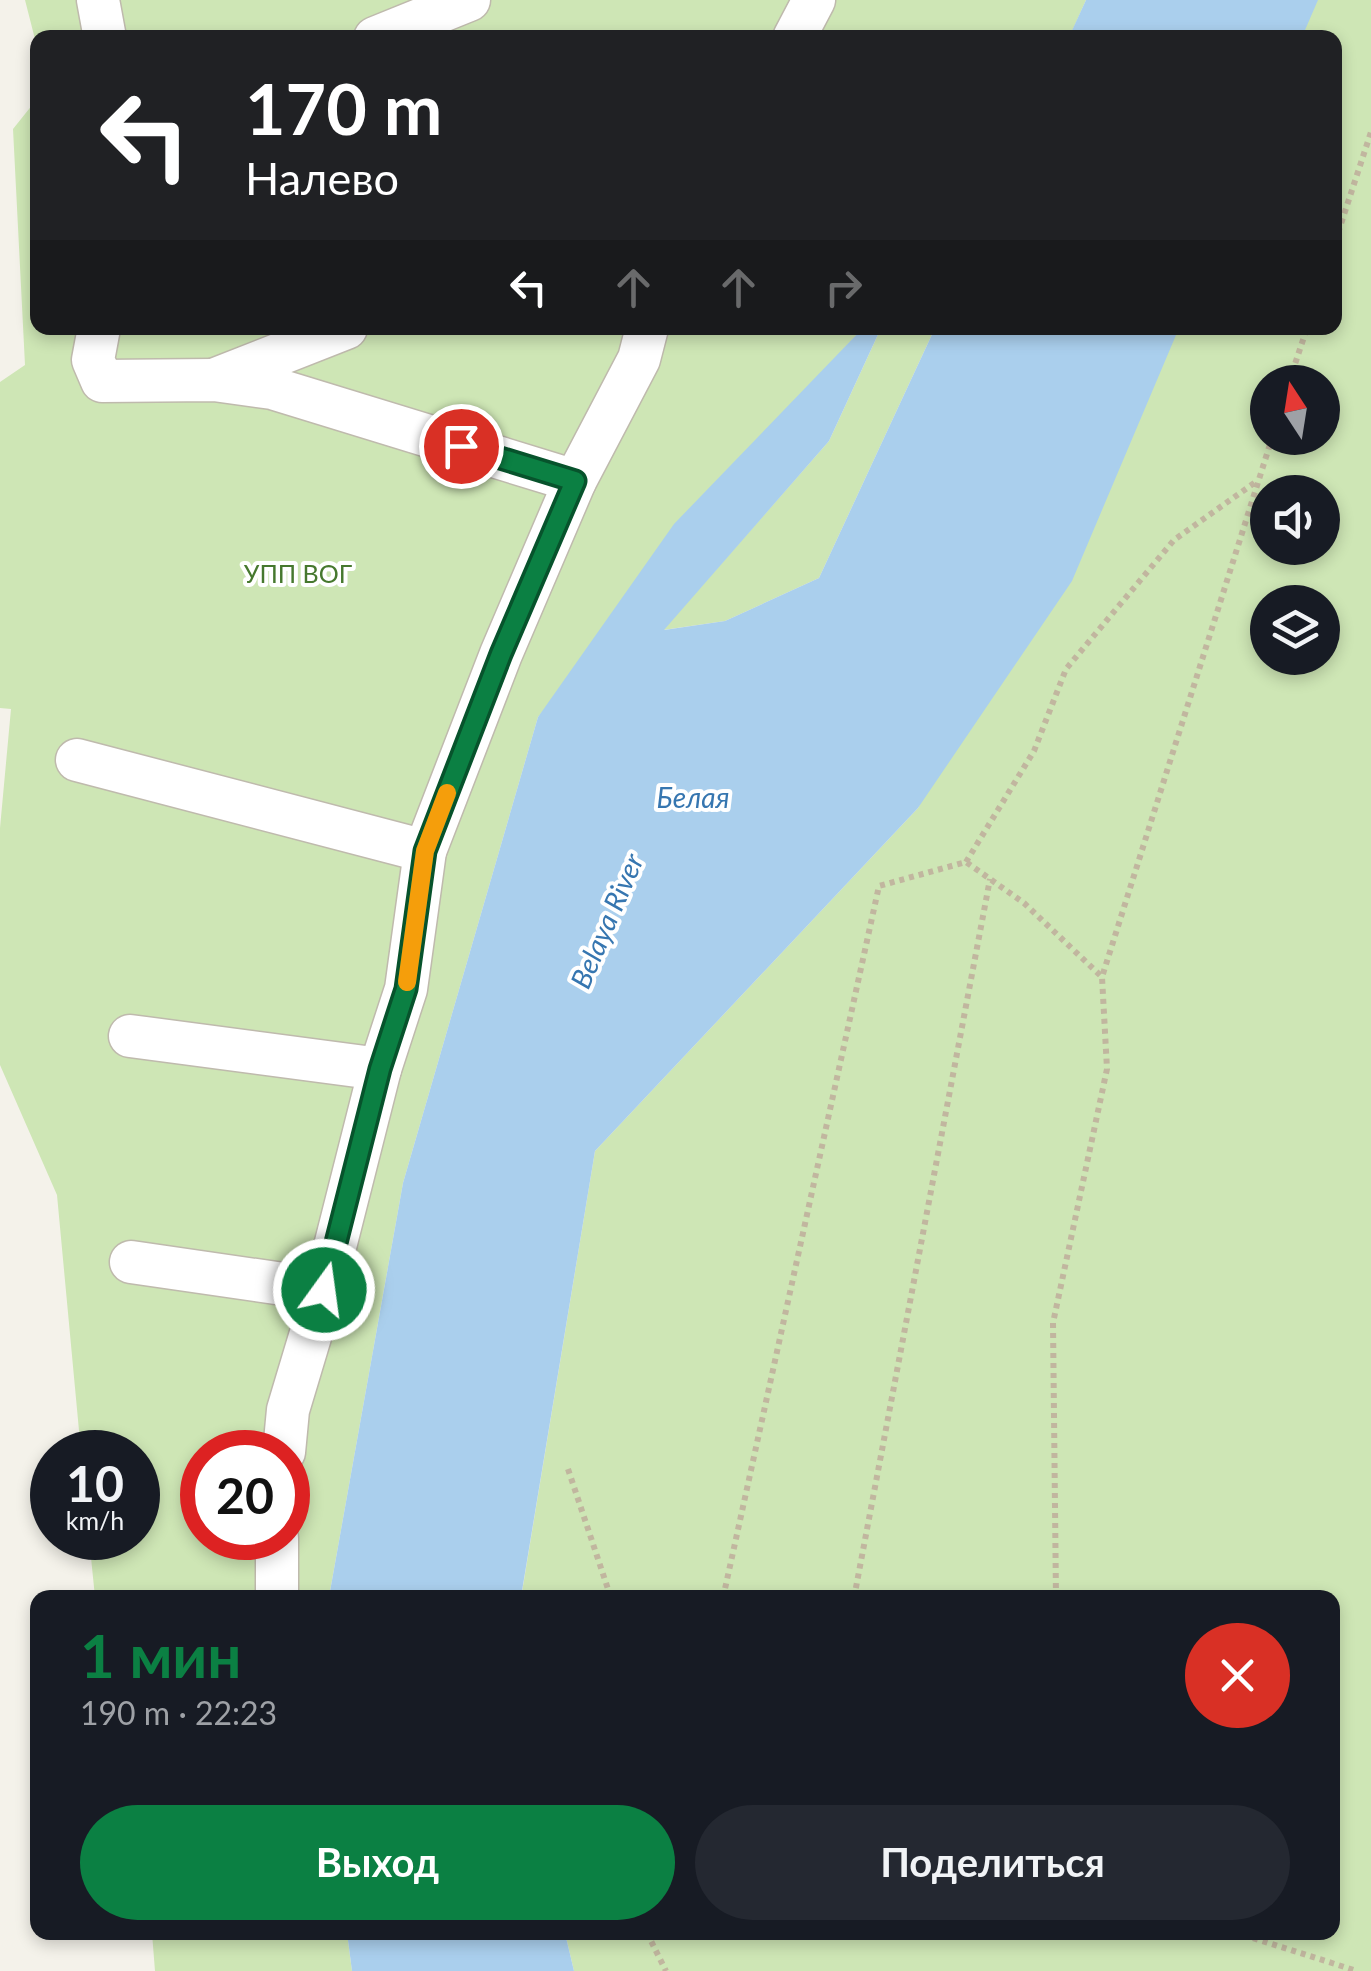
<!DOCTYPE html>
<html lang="ru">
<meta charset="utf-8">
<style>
:root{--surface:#171b24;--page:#242831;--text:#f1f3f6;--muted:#9ea1a6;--accent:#0b8043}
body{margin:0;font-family:Lato,sans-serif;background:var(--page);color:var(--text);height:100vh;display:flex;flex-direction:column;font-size:38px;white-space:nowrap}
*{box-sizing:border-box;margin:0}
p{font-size:32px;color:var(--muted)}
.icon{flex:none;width:55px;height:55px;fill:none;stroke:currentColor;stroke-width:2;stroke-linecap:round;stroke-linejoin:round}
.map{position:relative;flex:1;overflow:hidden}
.side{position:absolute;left:30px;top:1590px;width:1310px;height:350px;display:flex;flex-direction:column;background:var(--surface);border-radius:20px;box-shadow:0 5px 15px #0003}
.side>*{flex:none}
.top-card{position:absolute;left:30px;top:30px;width:1312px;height:305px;border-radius:20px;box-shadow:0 5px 15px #0003;background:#202124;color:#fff;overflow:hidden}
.needle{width:65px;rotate:348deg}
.tools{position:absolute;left:1250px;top:365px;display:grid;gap:20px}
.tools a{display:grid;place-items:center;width:90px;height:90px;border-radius:50%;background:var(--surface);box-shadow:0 5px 15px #0003;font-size:50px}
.speed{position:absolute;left:30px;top:1430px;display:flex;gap:20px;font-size:50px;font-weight:700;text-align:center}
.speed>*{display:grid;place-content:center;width:130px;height:130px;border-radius:50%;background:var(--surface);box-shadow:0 5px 15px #0003;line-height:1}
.speed small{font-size:25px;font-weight:400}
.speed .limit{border:15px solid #d22;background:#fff;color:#111}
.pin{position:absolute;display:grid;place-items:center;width:85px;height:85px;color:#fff;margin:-42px;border:5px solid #fff;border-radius:50%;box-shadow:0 2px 10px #0007}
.me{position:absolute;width:110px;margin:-55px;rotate:14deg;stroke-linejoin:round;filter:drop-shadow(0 0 8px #0008)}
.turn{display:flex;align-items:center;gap:35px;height:210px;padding:0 50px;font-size:45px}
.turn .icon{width:130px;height:130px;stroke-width:2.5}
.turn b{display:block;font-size:70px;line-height:85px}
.lanes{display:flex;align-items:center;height:95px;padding:0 50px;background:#0003;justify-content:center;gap:50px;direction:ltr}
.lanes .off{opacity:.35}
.round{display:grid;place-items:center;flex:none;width:105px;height:105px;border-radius:52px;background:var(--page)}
.overview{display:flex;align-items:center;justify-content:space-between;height:170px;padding:0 50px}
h1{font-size:60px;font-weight:700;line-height:75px;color:var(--accent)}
.action{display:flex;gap:20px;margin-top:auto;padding:20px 50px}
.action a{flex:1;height:115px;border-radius:60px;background:var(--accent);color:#fff;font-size:40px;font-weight:700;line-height:115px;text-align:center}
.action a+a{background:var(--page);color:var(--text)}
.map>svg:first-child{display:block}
.green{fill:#cee6b5;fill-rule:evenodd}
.water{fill:#aacfed}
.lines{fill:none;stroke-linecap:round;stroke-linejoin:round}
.minor-casing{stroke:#bfbaad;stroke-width:45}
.path{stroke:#c1b69f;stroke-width:6;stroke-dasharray:5 5;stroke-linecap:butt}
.minor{stroke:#fff;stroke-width:42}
.route-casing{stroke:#07532c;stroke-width:25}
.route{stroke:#0b8043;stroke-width:18}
.slow{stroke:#f59e0b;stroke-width:18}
.labels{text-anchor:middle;stroke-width:8;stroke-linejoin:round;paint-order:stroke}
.park-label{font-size:25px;fill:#46782e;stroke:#fff}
.water-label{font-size:28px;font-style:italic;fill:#3676b0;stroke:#fff}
</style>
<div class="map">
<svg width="1371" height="1971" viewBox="0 0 1371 1971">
<rect width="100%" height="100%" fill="#f4f2ea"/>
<g class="green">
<path d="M25,0H1086L1069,38H38L37,47Z"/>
<path d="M1317,0H1371V1971H574L565,1933L1332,1932V1598H521L595,1151L918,808L1177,328H1335V38L1301,37ZM1268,382H1322V438H1268ZM1268,492H1322V548H1268ZM1268,602H1322V658H1268Z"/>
<path d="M37,99L38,328H863L799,397L538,717L403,1183L329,1597H95L89,1538H138V1452H81L57,1195L0,1065V828L11,709L0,708V382L25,365L13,129ZM202,1452H288V1538H202Z"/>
<path d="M881,328H935L819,578L725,621L663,630L829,441Z"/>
<path d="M152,1933H347L352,1971H155Z"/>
</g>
<g class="water">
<path d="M1086,0H1318L1302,37H1069Z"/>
<path d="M863,328H881L829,441L664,630L725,621L819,578L935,328H1179L1072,581L918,808L595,1151L521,1597H329L403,1183L538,717L674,524Z"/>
<path d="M347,1933H565L574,1971H352Z"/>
</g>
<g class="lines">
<g class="minor-casing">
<g id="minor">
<path d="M98,0L105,38"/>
<path d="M375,38L469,0"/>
<path d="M794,38L814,0"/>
<path d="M99,328L93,360L102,381L214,380L272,388L575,481L639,359L647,328"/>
<path d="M216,379L346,328"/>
<path d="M77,760L425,851L501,654L575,481"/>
<path d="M130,1036L380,1069L406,989L425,851"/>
<path d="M131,1262L324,1290L380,1069"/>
<path d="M284,1452L288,1410L324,1290"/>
<path d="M277,1598V1538"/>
</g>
</g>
<g class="path">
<path d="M1335,242L1371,132"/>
<path d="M1289,382L1307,328"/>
<path d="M966,862L1034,751L1066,669L1174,540L1257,481"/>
<path d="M568,1469L611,1598"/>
<path d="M723,1598L879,886L966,862L1024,903L1102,977"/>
<path d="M854,1598L990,879"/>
<path d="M1056,1598L1053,1323L1107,1069L1102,977L1272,438"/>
<path d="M653,1932L651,1941L666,1971"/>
<path d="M1234,1932L1357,1971"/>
</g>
<use href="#minor" class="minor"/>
</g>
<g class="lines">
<g class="route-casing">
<path id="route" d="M324,1290L380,1069L406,989L425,851L501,654L575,481L461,446"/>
</g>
<use href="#route" class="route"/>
<path class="slow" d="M407,982L425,851L447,793"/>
</g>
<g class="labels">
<g class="park-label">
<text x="298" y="583">УПП ВОГ</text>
</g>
<g class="water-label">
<text x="693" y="808">Белая</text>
<text transform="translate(607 921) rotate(-67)" y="10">Belaya River</text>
</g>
</g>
</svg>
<div class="tools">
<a><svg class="needle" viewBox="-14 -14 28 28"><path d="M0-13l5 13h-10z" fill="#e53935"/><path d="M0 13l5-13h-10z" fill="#9ea1a6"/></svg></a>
<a><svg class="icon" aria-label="sound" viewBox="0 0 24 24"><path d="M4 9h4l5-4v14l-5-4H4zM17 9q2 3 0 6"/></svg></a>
<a><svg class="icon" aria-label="layers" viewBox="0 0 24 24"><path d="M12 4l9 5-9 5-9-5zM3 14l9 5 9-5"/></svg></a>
</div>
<div class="speed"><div>10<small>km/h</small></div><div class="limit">20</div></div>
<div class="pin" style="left:461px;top:446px;background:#d93025"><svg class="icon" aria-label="arrive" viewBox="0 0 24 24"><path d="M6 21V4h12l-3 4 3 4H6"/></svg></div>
<svg class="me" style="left:324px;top:1290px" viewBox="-20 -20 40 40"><circle r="17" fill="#0b8043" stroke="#fff" stroke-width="3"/><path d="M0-11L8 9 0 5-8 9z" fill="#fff"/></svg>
<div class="top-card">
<div class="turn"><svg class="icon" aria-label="left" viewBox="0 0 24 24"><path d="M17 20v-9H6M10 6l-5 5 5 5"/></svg><div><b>170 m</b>Налево</div></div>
<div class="lanes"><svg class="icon" aria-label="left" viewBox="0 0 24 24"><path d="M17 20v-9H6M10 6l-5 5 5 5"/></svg><svg class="icon off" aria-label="ahead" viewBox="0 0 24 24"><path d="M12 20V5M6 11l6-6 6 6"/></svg><svg class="icon off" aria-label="ahead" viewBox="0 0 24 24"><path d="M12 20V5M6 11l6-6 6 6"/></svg><svg class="icon off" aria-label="right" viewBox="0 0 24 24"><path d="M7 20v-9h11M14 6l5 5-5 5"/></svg></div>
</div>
<section class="side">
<div class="overview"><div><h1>1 мин</h1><p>190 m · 22:23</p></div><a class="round" style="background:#d93025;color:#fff"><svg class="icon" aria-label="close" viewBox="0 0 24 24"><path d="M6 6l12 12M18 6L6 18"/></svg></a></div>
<div class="action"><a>Выход</a><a>Поделиться</a></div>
</section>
</div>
